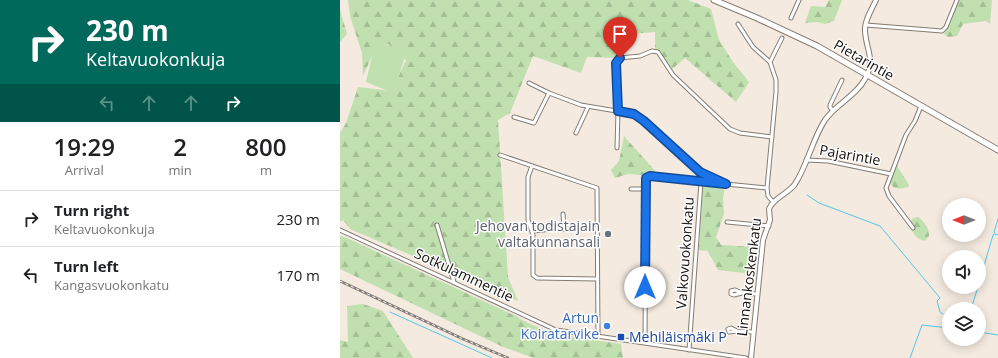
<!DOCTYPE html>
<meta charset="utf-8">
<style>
:root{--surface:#fff;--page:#f2f2f2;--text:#202124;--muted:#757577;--line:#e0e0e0}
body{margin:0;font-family:"Open Sans",sans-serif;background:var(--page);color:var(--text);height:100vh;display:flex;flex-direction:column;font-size:15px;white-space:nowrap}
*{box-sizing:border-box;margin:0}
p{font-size:13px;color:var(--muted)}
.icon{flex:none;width:22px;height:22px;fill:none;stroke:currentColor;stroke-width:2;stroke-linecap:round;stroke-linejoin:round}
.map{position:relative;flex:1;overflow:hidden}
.side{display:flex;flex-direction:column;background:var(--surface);width:340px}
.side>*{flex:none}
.guide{background:#00695c;color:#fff;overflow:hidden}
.needle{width:26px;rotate:270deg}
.buttons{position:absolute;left:602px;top:198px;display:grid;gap:8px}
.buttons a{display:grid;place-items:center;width:44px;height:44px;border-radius:50%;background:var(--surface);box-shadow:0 2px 10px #0003;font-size:20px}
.pin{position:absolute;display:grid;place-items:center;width:34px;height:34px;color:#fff;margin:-41px -17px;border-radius:50% 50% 50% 0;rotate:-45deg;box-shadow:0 0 4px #0007}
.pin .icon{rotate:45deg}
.me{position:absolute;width:44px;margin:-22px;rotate:0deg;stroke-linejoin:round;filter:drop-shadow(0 0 3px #0008)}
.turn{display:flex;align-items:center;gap:14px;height:84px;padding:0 20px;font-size:18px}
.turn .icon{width:52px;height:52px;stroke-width:2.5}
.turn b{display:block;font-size:28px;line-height:34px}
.lanes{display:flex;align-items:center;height:38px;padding:0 20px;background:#0003;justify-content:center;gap:20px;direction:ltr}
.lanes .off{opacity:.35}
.eta{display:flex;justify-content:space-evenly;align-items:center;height:68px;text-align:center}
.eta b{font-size:24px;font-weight:600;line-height:28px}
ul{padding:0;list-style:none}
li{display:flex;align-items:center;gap:12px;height:56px;padding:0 20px;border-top:1px solid var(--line)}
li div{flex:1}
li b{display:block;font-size:15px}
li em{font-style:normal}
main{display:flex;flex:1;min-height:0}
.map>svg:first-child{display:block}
.forest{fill:url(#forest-firs)}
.garden{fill:#c0e0af}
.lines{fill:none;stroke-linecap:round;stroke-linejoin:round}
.stream{stroke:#54c7e6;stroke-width:1}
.minor-casing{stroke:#847c72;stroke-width:5}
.tertiary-casing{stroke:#847c72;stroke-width:6}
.primary-casing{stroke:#847c72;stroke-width:7}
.minor{stroke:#fff;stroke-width:3}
.tertiary{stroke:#fff;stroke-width:4}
.primary{stroke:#fff;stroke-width:5}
.rail-casing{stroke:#847d77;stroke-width:2.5}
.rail{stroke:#fff;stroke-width:1;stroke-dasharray:3;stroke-linecap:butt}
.route-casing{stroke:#114b97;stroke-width:10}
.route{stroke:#1a73e8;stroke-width:7}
.worship-dot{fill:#6b7280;stroke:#fff;stroke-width:1.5}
.shop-dot{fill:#3f7fe0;stroke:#fff;stroke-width:1.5}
.transit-dot{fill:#1a4fb4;stroke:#fff;stroke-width:1.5}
.labels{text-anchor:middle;stroke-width:3;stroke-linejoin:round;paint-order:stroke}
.street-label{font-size:14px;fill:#13100d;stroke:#fff}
.worship-label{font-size:14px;fill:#5b616d;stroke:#fff;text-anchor:end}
.shop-label{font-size:14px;fill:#366cbe;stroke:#fff;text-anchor:end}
.transit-label{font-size:14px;fill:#164399;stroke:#fff;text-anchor:start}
</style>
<main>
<section class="side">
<div class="guide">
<div class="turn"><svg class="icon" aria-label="right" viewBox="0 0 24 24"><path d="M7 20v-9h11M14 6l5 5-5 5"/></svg><div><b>230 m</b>Keltavuokonkuja</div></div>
<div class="lanes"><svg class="icon off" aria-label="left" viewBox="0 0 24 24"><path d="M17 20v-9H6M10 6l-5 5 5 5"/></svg><svg class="icon off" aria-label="ahead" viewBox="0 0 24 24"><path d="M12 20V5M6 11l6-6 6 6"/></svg><svg class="icon off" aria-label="ahead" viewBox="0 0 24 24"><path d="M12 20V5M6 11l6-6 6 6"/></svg><svg class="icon" aria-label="right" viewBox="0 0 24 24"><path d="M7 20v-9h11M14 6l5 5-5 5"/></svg></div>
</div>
<div class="eta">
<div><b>19:29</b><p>Arrival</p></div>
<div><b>2</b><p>min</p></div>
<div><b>800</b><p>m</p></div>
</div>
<ul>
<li><svg class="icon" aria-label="right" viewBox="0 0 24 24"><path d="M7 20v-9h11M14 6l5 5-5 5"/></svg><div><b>Turn right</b><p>Keltavuokonkuja</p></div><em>230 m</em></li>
<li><svg class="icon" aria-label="left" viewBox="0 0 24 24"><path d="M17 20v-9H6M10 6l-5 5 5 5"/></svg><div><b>Turn left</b><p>Kangasvuokonkatu</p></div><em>170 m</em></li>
</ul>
</section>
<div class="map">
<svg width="658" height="358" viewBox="0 0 658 358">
<defs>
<pattern id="forest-firs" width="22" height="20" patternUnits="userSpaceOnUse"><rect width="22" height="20" fill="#c0e0af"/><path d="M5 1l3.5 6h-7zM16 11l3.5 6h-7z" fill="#a4bf95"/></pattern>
</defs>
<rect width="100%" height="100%" fill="#f4eae0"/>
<g class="forest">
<path d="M8,0H348L371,9L379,40L393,62L409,82L396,102L345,58L331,70L315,48V32L277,35V58L247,57L241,73L193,56L170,113L158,120L168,277L178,301L10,229L3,220L0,222V133L6,123L18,87L52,91L66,60L48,44L37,45L23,76L22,53L10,16Z"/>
<path d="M489,0H502L494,21L485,24L477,22L465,23L471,6L485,7Z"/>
<path d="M619,0H652L650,24L646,21L623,24L617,36L608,37L604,34L610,24Z"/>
<path d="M0,9L7,34L0,42Z"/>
<path d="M284,136L317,173L300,175L288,174L275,178L271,170L279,161Z"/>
<path d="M555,166H557L569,185L568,187C547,193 549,181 555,166Z"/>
<path d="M363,184L385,186L383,198L384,214L376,237L381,245L415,247L413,274L378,270L368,251L359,250Z"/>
<path d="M579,217C585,223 589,228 589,236L585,241C575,239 572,232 569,223L573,218Z"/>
<path d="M0,236L7,238L176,316C207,336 246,338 281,344L283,358H194L163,347L0,269Z"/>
<path d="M23,304L43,311L73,358H0V340L8,342L7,306Z"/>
</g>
<path class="garden" d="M39,42L66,51V54L53,93L26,82L35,43Z"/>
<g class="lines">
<g class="stream">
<path d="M467,195L479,203L540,226L600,298L597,301L600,312L603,314"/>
<path d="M655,233L654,232L658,219"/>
<path d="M639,283L653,235L655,234L658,235"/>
<path d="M631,309L638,287"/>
<path d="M50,312L152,358"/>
<path d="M639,332L658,335"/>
<path d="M570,358L582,325L609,328"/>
</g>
<g class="minor-casing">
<g id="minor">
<path d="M451,18L459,0"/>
<path d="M398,24L413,47L430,62"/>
<path d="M526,25L602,31L606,27L617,0"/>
<path d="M189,83L209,93L241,105L294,114L305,121L353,166L368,176L386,184L427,188"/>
<path d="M493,111L490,107V105L502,80"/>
<path d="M174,117L194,123L209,93"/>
<path d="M236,133L248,107"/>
<path d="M277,148L278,111L276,63L280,58L300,56L312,51L318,52L333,75L390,129L400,133L432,137"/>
<path d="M160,155L257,188L258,336"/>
<path d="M466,160L488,161L551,174"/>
<path d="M192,166L188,177V220L193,235V275L197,278L257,279"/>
<path d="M291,189H305"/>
<path d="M433,202L428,196L427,188L436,92V80L430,62L442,38"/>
<path d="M223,214L224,229"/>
<path d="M387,222L429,226"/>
<path d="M97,225L114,282"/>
<path d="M573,228L549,196L546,188L566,135L575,121L581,106"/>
<path d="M0,230L216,330L406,358"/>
<path d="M192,231L213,229H257"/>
<path d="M402,293L395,290L391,291V294L394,295L402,293L417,294"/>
<path d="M397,331L391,328L388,329L389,332L397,331L413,332"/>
<path d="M305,343L306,178L310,176L382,183"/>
<path d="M349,350L361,182"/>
</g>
</g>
<g class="tertiary-casing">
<path id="tertiary" d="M411,358L423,240L430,220L429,209C433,198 448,194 455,184C468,164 472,140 485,120C496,104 516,96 525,79C536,59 526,50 525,31C524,21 532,9 536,0"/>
</g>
<g class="primary-casing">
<path id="primary" d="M374,0L417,18L477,46L658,150"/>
</g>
<use href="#minor" class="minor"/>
<use href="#tertiary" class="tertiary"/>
<use href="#primary" class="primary"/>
<g class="rail-casing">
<path id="rail" d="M0,281L123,339L168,358"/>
</g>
<use href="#rail" class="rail"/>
</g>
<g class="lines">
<g class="route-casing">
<path id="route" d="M280,58L276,63L278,111L294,114L304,121L360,172L386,184L310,176L306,178L305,287"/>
</g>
<use href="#route" class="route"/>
</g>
<circle class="worship-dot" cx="268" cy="234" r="4"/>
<circle class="shop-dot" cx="267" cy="326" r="4"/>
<rect class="transit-dot" x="277" y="333" width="8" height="8" rx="2"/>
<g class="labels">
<g class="street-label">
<text transform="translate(524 60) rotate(30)" y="5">Pietarintie</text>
<text transform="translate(510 155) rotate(10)" y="5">Pajarintie</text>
<text transform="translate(345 253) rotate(-86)" y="5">Valkovuokonkatu</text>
<text transform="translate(124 275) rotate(25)" y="5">Sotkulammentie</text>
<text transform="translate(409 277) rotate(-83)" y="5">Linnankoskenkatu</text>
</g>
<g class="worship-label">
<text x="260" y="231">Jehovan todistajain<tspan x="260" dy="16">valtakunnansali</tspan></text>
</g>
<g class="shop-label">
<text x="259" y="323">Artun<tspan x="259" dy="16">Koiratarvike</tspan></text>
</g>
<g class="transit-label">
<text x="289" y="342">Mehiläismäki P</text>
</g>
</g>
</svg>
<div class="buttons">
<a><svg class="needle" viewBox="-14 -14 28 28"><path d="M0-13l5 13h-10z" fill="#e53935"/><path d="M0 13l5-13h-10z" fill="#757577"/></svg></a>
<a><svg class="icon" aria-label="sound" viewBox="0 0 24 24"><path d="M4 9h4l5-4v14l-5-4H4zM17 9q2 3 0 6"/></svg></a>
<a><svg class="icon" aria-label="layers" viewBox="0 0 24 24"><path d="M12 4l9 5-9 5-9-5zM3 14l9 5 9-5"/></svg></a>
</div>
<div class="pin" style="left:280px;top:58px;background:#d93025"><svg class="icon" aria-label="arrive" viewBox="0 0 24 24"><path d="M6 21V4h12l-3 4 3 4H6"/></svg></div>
<svg class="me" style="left:305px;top:287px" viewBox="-20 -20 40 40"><circle r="19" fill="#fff"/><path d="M0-13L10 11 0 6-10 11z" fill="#1a73e8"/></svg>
</div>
</main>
